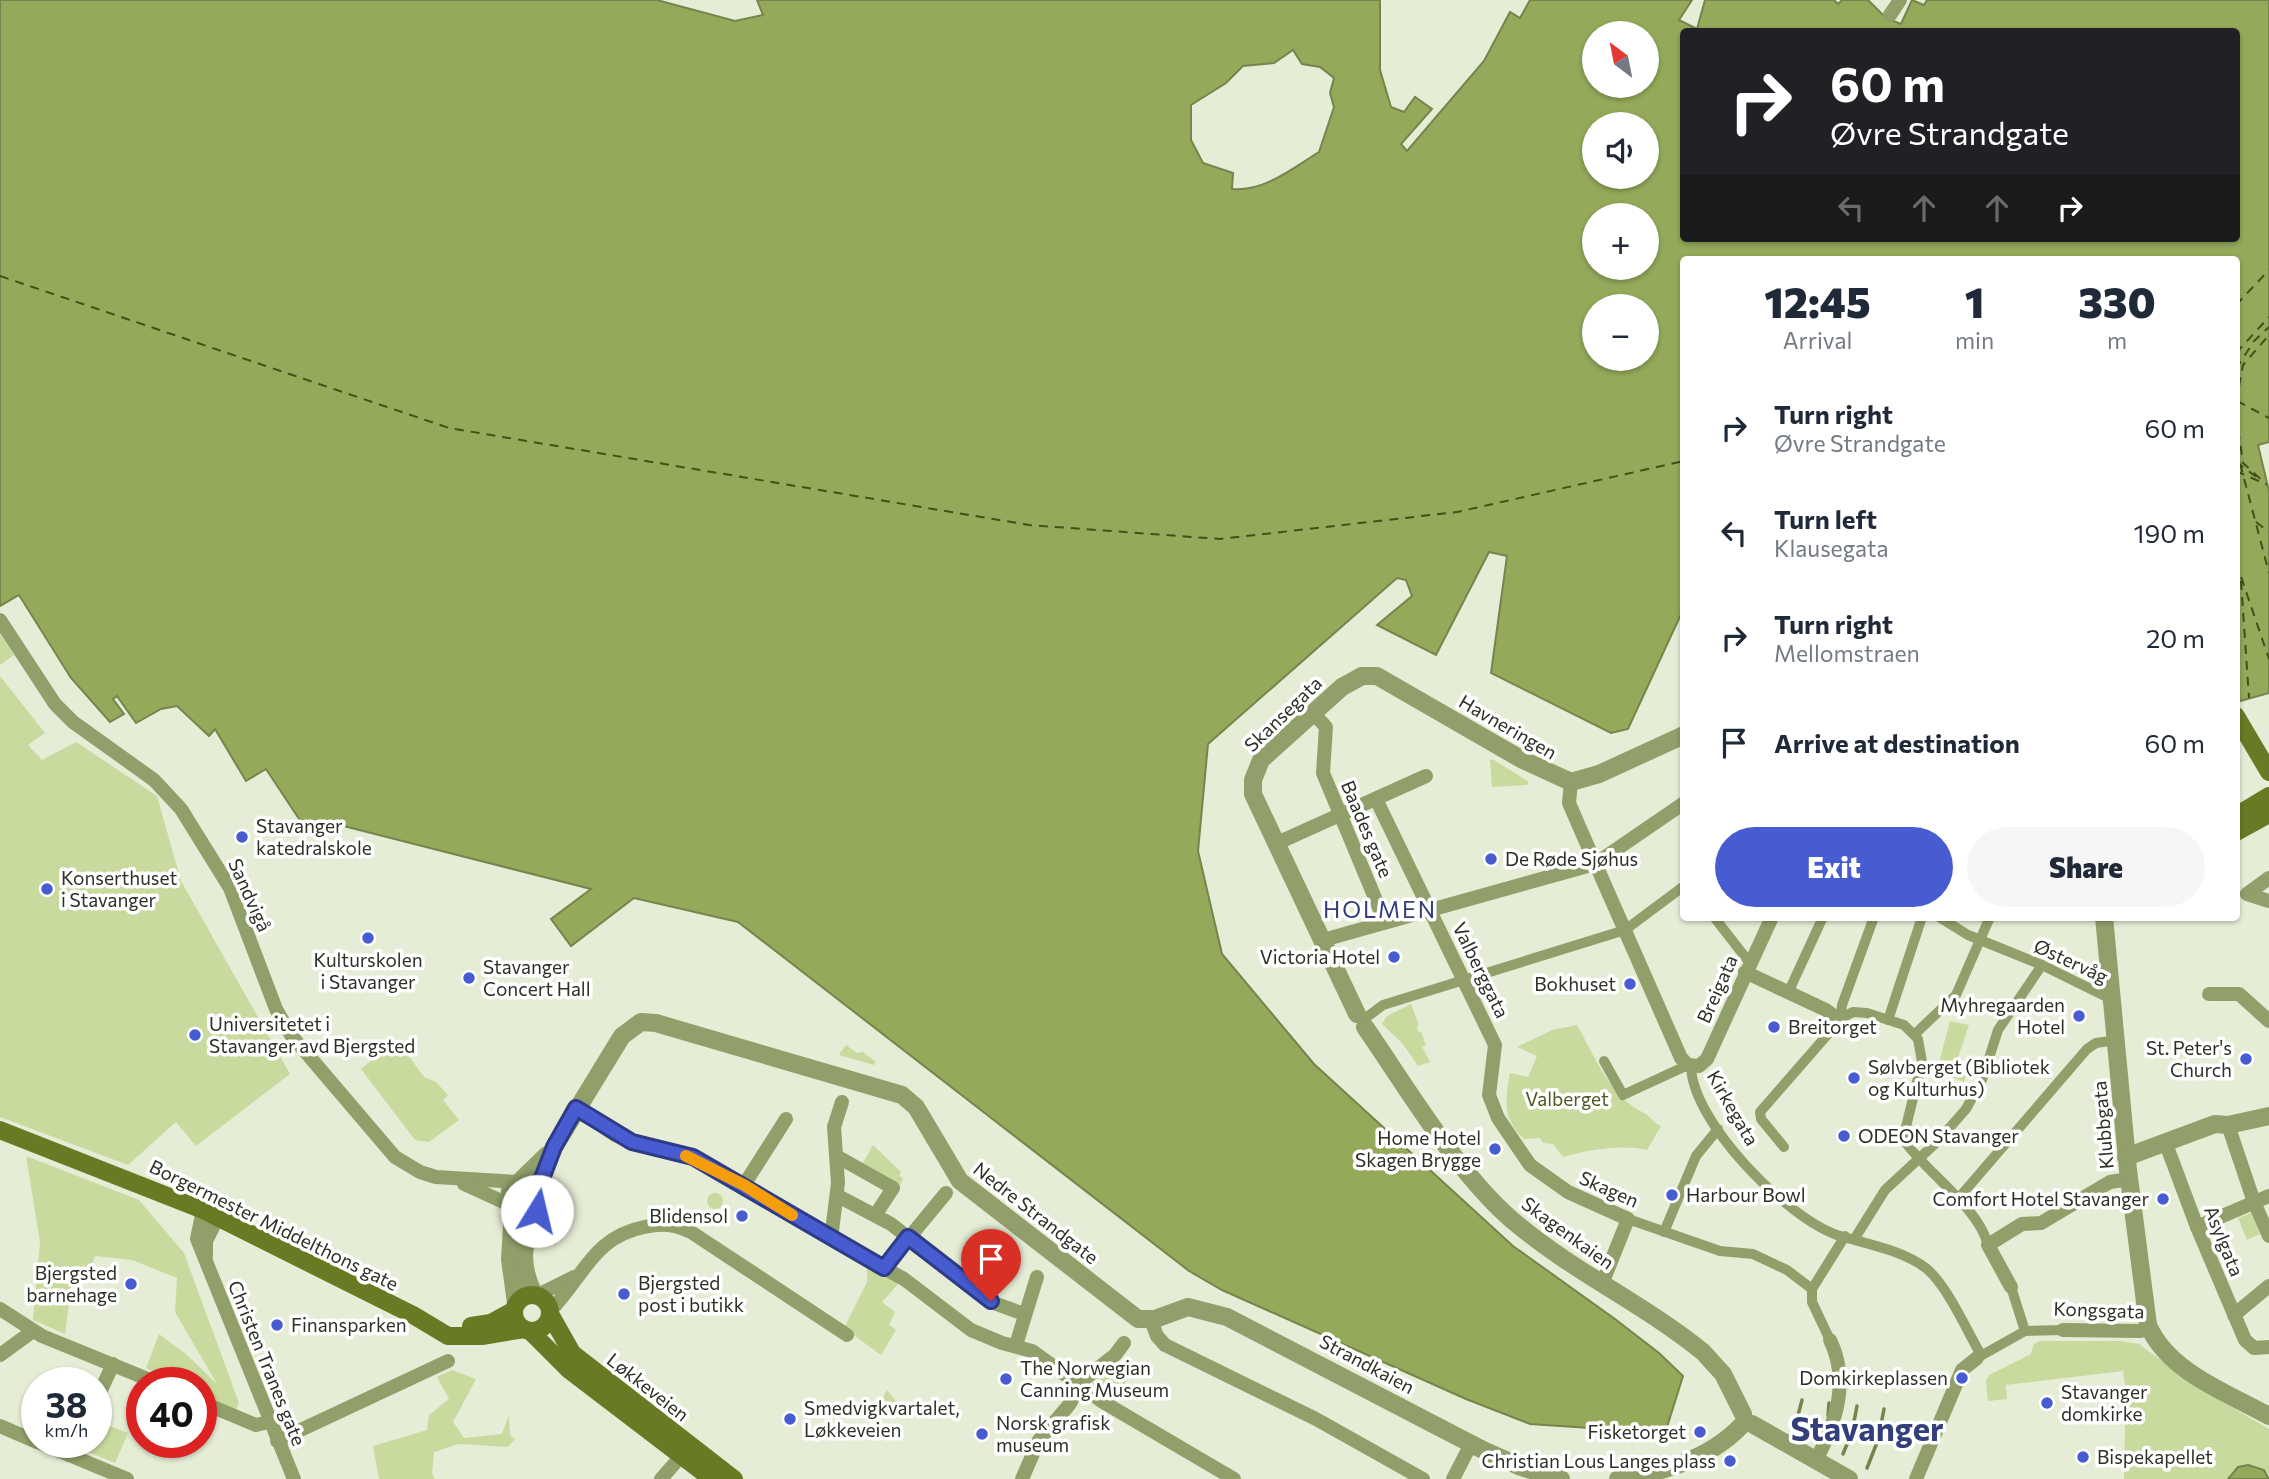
<!DOCTYPE html>
<meta charset="utf-8">
<style>
:root{--surface:#fff;--page:#f6f6f7;--text:#1f2937;--muted:#747a83;--accent:#475cd1}
body{margin:0;font-family:Commissioner,sans-serif;background:var(--page);color:var(--text);height:100vh;display:flex;flex-direction:column;font-size:26px;white-space:nowrap}
*{box-sizing:border-box;margin:0}
p{font-size:23px;color:var(--muted)}
.icon{flex:none;width:38px;height:38px;fill:none;stroke:currentColor;stroke-width:2;stroke-linecap:round;stroke-linejoin:round}
.map{position:relative;flex:1;overflow:hidden}
.drawer{position:absolute;left:1680px;top:256px;width:560px;height:665px;display:flex;flex-direction:column;background:var(--surface);border-radius:7px;box-shadow:0 2px 5px #0004}
.drawer>*{flex:none}
.top-card{position:absolute;left:1680px;top:28px;width:560px;height:214px;border-radius:7px;box-shadow:0 2px 5px #0004;background:#202124;color:#fff;overflow:hidden}
.needle{width:46px;rotate:328deg}
.fabs{position:absolute;left:1582px;top:21px;display:grid;gap:14px}
.fabs a{display:grid;place-items:center;width:77px;height:77px;border-radius:50%;background:var(--surface);box-shadow:0 2px 5px #0004;font-size:35px}
.speed{position:absolute;left:21px;top:1367px;display:flex;gap:14px;font-size:35px;font-weight:700;text-align:center}
.speed>*{display:grid;place-content:center;width:91px;height:91px;border-radius:50%;background:var(--surface);box-shadow:0 2px 5px #0004;line-height:1}
.speed small{font-size:18px;font-weight:400}
.speed .limit{border:10px solid #d22;background:#fff;color:#111}
.pin{position:absolute;display:grid;place-items:center;width:60px;height:60px;color:#fff;margin:-72px -30px;border-radius:50% 50% 50% 0;rotate:-45deg;box-shadow:0 0 7px #0007}
.pin .icon{rotate:45deg}
.me{position:absolute;width:77px;margin:-38px;rotate:9deg;stroke-linejoin:round;filter:drop-shadow(0 0 5px #0008)}
.turn{display:flex;align-items:center;gap:24px;height:147px;padding:0 35px;font-size:32px}
.turn .icon{width:91px;height:91px;stroke-width:2.5}
.turn b{display:block;font-size:49px;line-height:60px}
.lanes{display:flex;align-items:center;height:66px;padding:0 35px;background:#0003;justify-content:center;gap:35px;direction:ltr}
.lanes .off{opacity:.35}
.eta{display:flex;justify-content:space-evenly;align-items:center;height:119px;text-align:center}
.eta b{font-size:42px;font-weight:800;line-height:49px}
.cta{display:flex;gap:14px;margin-top:auto;padding:14px 35px}
.cta a{flex:1;height:80px;border-radius:42px;background:var(--accent);color:#fff;font-size:28px;font-weight:800;line-height:80px;text-align:center}
.cta a+a{background:var(--page);color:var(--text)}
ul{padding:0;list-style:none}
li{display:flex;align-items:center;gap:21px;height:105px;padding:0 35px}
li div{flex:1}
li b{display:block;font-size:26px}
li em{font-style:normal}
.map>svg:first-child{display:block}
.green{fill:#c9da9e}
.water{fill:#94a95a;stroke:#75854b;stroke-width:2;fill-rule:evenodd}
.lines{fill:none;stroke-linecap:round;stroke-linejoin:round}
.stream{stroke:#75854b;stroke-width:3.5}
.ferry{stroke:#435016;stroke-width:2;stroke-dasharray:9 7;stroke-linecap:butt}
.pedestrian{stroke:#91a06b;stroke-width:10}
.minor{stroke:#91a06b;stroke-width:14}
.tertiary{stroke:#91a06b;stroke-width:18}
.secondary{stroke:#687b24;stroke-width:18}
.route-casing{stroke:#2e3c88;stroke-width:18}
.route{stroke:#475cd1;stroke-width:12}
.slow{stroke:#f59e0b;stroke-width:12}
.poi-dot{fill:#475cd1;stroke:#fff;stroke-width:2.5}
.labels{text-anchor:middle;stroke-width:7;stroke-linejoin:round;paint-order:stroke}
.street-label{font-size:19px;fill:#2d3027;stroke:#fff}
.poi-label{font-size:19px;fill:#2d3027;stroke:#fff;text-anchor:start}
.park-label{font-size:19px;fill:#4d5a21;stroke:#fff}
.quarter-label{font-size:23px;letter-spacing:2px;fill:#323f7a;stroke:#fff}
.town-label{font-size:33px;font-weight:bold;fill:#323f7a;stroke:#fff}
</style>
<div class="map">
<svg width="2269" height="1479" viewBox="0 0 2269 1479">
<rect width="100%" height="100%" fill="#e6edd6"/>
<g class="green">
<path d="M0,633L14,655L0,665Z"/>
<path d="M0,676L45,733L28,745L42,760L76,742L157,796L181,881L290,1074L196,1146L176,1122L128,1165L0,1117Z"/>
<path d="M1490,760H1494L1529,782L1527,785L1492,787Z"/>
<path d="M1411,1004L1419,1025L1417,1026L1418,1032H1421L1426,1045L1422,1047L1430,1062L1418,1066L1403,1044L1382,1024L1387,1016Z"/>
<path d="M1950,1021L1969,1025L1955,1066L1967,1072L1964,1082L1930,1068L1931,1061L1939,1063Z"/>
<path d="M1577,1025C1596,1058 1609,1096 1644,1113C1650,1116 1654,1123 1661,1126L1647,1150C1619,1144 1589,1150 1563,1157L1553,1144L1543,1143L1540,1138L1524,1139C1502,1119 1505,1100 1510,1073L1528,1077L1537,1056L1517,1047L1552,1030Z"/>
<path d="M397,1040L424,1077L436,1082L448,1095L443,1100L459,1120L429,1142L415,1140L361,1069Z"/>
<path d="M846,1045L857,1053L863,1052L876,1062L874,1065L839,1055Z"/>
<path d="M873,1145L901,1172L899,1175L903,1179L899,1187L859,1162L863,1163Z"/>
<path d="M26,1156L139,1200L184,1253L239,1403L234,1413L201,1396V1382H175L146,1368L159,1334L187,1355L217,1384L175,1312L177,1278L132,1260L95,1256L85,1281L72,1280L65,1334L33,1320L40,1242Z"/>
<circle cx="715" cy="1201" r="8"/>
<path d="M2251,1213L2260,1234L2247,1240L2238,1218Z"/>
<path d="M867,1265L899,1283L882,1302L895,1312L889,1325L896,1330L881,1355L844,1328L867,1282Z"/>
<path d="M2040,1341H2120L2139,1344L2197,1387L2269,1429V1474C2254,1462 2239,1463 2228,1479H2124L2125,1421L2129,1417L2123,1371L2006,1385L2007,1399L1988,1401L1986,1381L1989,1375L2031,1354L2033,1345Z"/>
<path d="M1115,1366L1131,1373L1116,1399L1093,1385V1378Z"/>
<path d="M452,1370L476,1379L453,1422L464,1438L502,1434L509,1415L510,1435L515,1439L508,1447L459,1444L434,1452L432,1473L435,1479H379L373,1446L427,1430L429,1415L449,1399L437,1377Z"/>
<path d="M887,1390L911,1420L878,1407Z"/>
<path d="M97,1421L128,1433L115,1463L86,1451L89,1442H96Z"/>
</g>
<g class="water">
<path d="M0,0H657L735,21L763,15L757,0H1380V70L1391,107L1404,112L1415,97L1432,109L1401,144L1407,151L1484,61L1510,12L1520,18L1530,0H1692L1679,20L1697,29L1705,0H1834L1838,4L1842,0H1868L1886,18L1901,24L1912,0L1924,5L1927,0H2269V442L2258,445L2269,491V693L2237,702L2236,259H1684L1683,610L1628,729L1611,733L1491,673L1507,556L1489,552L1436,655L1377,625L1412,596L1406,580L1397,578L1208,744L1198,851L1222,954L1314,1064L1513,1246L1615,1319L1659,1353L1683,1376L1667,1427L1590,1428L1530,1424L1466,1399L1222,1290L1189,1271L738,922L634,898L571,946L551,919L591,889L324,821L307,831L266,769L246,781L215,729L209,736L177,706L161,709L136,723L117,696L113,699L124,714L110,722L71,678L19,595L0,606ZM1684,32H2236V238H1684ZM1594,33H1647V86H1594ZM1293,50L1302,64L1320,67L1334,78L1330,93L1334,107L1319,152C1293,168 1264,192 1232,189L1233,173L1203,163L1191,140V105L1226,83L1243,66L1274,63ZM1594,124H1647V177H1594ZM1594,215H1647V268H1594ZM1594,306H1647V359H1594Z"/>
<path d="M2248,1465L2264,1470L2269,1479H2228L2238,1467Z"/>
</g>
<g class="lines">
<g class="stream">
<path d="M1828,1416L1829,1403"/>
<path d="M1795,1427L1802,1400"/>
<path d="M1843,1454L1852,1432L1857,1406"/>
<path d="M1867,1468L1878,1440L1884,1409"/>
</g>
<g class="ferry">
<path d="M0,276L449,428L1029,525L1220,539L1457,512L1684,461"/>
<path d="M2236,305L2269,270"/>
<path d="M2236,353L2269,317"/>
<path d="M2236,369L2254,341L2269,327"/>
<path d="M2237,401L2269,418"/>
<path d="M2236,402L2243,365L2269,335"/>
<path d="M2236,414L2243,463L2267,485"/>
<path d="M2236,448L2269,573"/>
<path d="M2236,462L2258,478"/>
<path d="M2236,471L2263,483"/>
<path d="M2256,522L2269,532"/>
<path d="M2236,562L2269,659"/>
<path d="M2241,581L2249,698"/>
</g>
<g class="pedestrian">
<path d="M1714,917L1749,962"/>
<path d="M1939,917L1968,935L2042,965L2113,1000"/>
<path d="M1788,993L1823,917"/>
<path d="M1367,1017L1383,1005L1625,930L1684,886"/>
<path d="M1888,1020L1922,917"/>
<path d="M1840,1021L1842,1005L1874,917"/>
<path d="M1915,1034L1956,995L1990,917"/>
<path d="M1604,1061L1623,1095L1688,1065"/>
<path d="M1691,1066C1692,1122 1786,1217 1837,1235C1866,1244 1903,1250 1927,1269C1948,1287 1967,1331 1981,1355"/>
<path d="M1784,1147L1761,1119L1760,1112L1842,1018L1853,1012L1867,1013L1904,1025L1918,1039L1922,1062L1903,1139C1926,1173 1978,1206 1988,1245"/>
<path d="M1957,1200L2087,1049L2096,1043L2117,1040"/>
<path d="M1628,1219L1720,1251L1753,1254L1787,1270L1812,1289V1302L1830,1340"/>
<path d="M1664,1232L1696,1156L1718,1129"/>
<path d="M1855,1238L1885,1190L1938,1141L1966,1109L1982,1080L1998,1030L2042,965"/>
<path d="M2011,1287L2025,1331"/>
<path d="M1812,1289L1845,1236"/>
<path d="M1977,1358L2025,1331L2063,1330"/>
</g>
<g class="minor">
<path d="M1890,15L1900,0"/>
<path d="M0,620L55,704L73,722L154,780L181,809L230,888L276,1009L291,1035L395,1157L420,1172L436,1177L518,1182"/>
<path d="M1313,713L1326,727L1323,773L1385,922"/>
<path d="M1571,782L1569,803L1582,833L1681,1058L1688,1065L1699,1066L1707,1059L1772,917"/>
<path d="M1376,799L1495,1045L1489,1095L1498,1118L1530,1165L1568,1192L1628,1219L1602,1284"/>
<path d="M1275,844L1426,776"/>
<path d="M2247,894L2269,878"/>
<path d="M2247,894L2269,901"/>
<path d="M1323,940L1595,864L1684,803"/>
<path d="M1745,972L1826,1010L1840,1021"/>
<path d="M2209,994H2239L2269,1021"/>
<path d="M576,1108L615,1135L632,1142L693,1157L744,1185L831,1239L904,1279L971,1330L1002,1343L1032,1351L1103,1402L1234,1479"/>
<path d="M2228,1125L2254,1202L2269,1236"/>
<path d="M2166,1144L2197,1227L2245,1340L2254,1348L2269,1347"/>
<path d="M838,1157L893,1188L876,1214"/>
<path d="M464,1184L510,1205"/>
<path d="M744,1185L786,1119"/>
<path d="M838,1196L891,1224L991,1302L1024,1314"/>
<path d="M203,1210L197,1239L294,1479"/>
<path d="M2197,1227L2269,1196"/>
<path d="M831,1239L838,1183L834,1127L842,1102"/>
<path d="M206,1256V1241L218,1217"/>
<path d="M884,1268L946,1193"/>
<path d="M2011,1287L1988,1245L2022,1224L2041,1223L2110,1182L2129,1179"/>
<path d="M538,1295L574,1277"/>
<path d="M0,1309L42,1336L155,1382"/>
<path d="M550,1311C583,1278 593,1237 644,1227C663,1223 674,1224 691,1232L847,1335"/>
<path d="M2234,1315L2269,1286"/>
<path d="M1151,1320L1157,1336L1165,1345L1316,1419L1423,1479"/>
<path d="M2063,1330L2141,1331L2149,1328"/>
<path d="M1016,1345L1037,1277"/>
<path d="M0,1355L33,1331"/>
<path d="M96,1401L113,1364"/>
<path d="M201,1402L256,1425L269,1422"/>
<path d="M0,1426L37,1442"/>
<path d="M277,1441L448,1361"/>
<path d="M38,1442L127,1479"/>
<path d="M69,1455L76,1442"/>
<path d="M1816,1460C1836,1423 1850,1381 1830,1340"/>
<path d="M661,1479L682,1455"/>
<path d="M1022,1479L1039,1440L1069,1405L1083,1380L1115,1355L1124,1343"/>
<path d="M1453,1479L1471,1444"/>
<path d="M1916,1479L1962,1370L1977,1358"/>
</g>
<g class="tertiary">
<path d="M2104,917L2128,1170L2148,1325C2168,1372 2228,1393 2269,1416"/>
<path d="M1357,1014L1253,794V780L1261,760L1342,687L1362,676H1377L1521,759L1571,782L1599,774L1684,735"/>
<path d="M1365,1027C1408,1089 1460,1178 1518,1225C1576,1273 1645,1305 1703,1352L1723,1374L1743,1414"/>
<path d="M2126,1157L2215,1124L2228,1125L2269,1116"/>
<path d="M524,1180L536,1183L543,1195L540,1207L529,1215L513,1209L509,1201L510,1191L547,1155"/>
<path d="M539,1186L554,1147L622,1036L641,1022L656,1023L902,1095L916,1107L960,1181L1138,1319H1155L1188,1307L1227,1317L1483,1450L1521,1467L1561,1479"/>
<path d="M513,1209L510,1259L516,1303"/>
<path d="M534,1294C519,1265 522,1240 537,1211"/>
<path d="M1752,1424L1849,1479"/>
<path d="M1618,1479C1663,1472 1708,1460 1741,1426"/>
</g>
<g class="secondary">
<path d="M2236,716L2269,772"/>
<path d="M2236,816L2269,796"/>
<path d="M2236,832L2269,814"/>
<path d="M0,1130L203,1210L413,1315L448,1336H482L524,1329"/>
<circle cx="532" cy="1313" r="18"/>
<path d="M550,1314L572,1353L734,1479"/>
<path d="M471,1326L491,1323L513,1311"/>
<path d="M530,1331L568,1369L712,1479"/>
</g>
</g>
<g class="lines">
<g class="route-casing">
<path id="route" d="M537,1211L543,1199L539,1186L554,1147L576,1108L632,1142L693,1157L884,1268L908,1237L991,1301"/>
</g>
<use href="#route" class="route"/>
<path class="slow" d="M686,1156L744,1185L792,1215"/>
</g>
<g class="poi-dot">
<circle cx="242" cy="837" r="7"/>
<circle cx="1491" cy="859" r="7"/>
<circle cx="47" cy="889" r="7"/>
<circle cx="368" cy="938" r="7"/>
<circle cx="1394" cy="957" r="7"/>
<circle cx="469" cy="978" r="7"/>
<circle cx="1630" cy="984" r="7"/>
<circle cx="2079" cy="1016" r="7"/>
<circle cx="1774" cy="1027" r="7"/>
<circle cx="195" cy="1035" r="7"/>
<circle cx="2246" cy="1059" r="7"/>
<circle cx="1854" cy="1078" r="7"/>
<circle cx="1844" cy="1136" r="7"/>
<circle cx="1495" cy="1149" r="7"/>
<circle cx="1672" cy="1195" r="7"/>
<circle cx="2163" cy="1199" r="7"/>
<circle cx="742" cy="1216" r="7"/>
<circle cx="131" cy="1284" r="7"/>
<circle cx="624" cy="1294" r="7"/>
<circle cx="277" cy="1325" r="7"/>
<circle cx="1962" cy="1378" r="7"/>
<circle cx="1006" cy="1379" r="7"/>
<circle cx="2047" cy="1403" r="7"/>
<circle cx="790" cy="1419" r="7"/>
<circle cx="1700" cy="1432" r="7"/>
<circle cx="982" cy="1434" r="7"/>
<circle cx="2083" cy="1457" r="7"/>
<circle cx="1730" cy="1461" r="7"/>
</g>
<g class="labels">
<g class="street-label">
<text transform="translate(1283 714) rotate(-44)" y="7">Skansegata</text>
<text transform="translate(1508 727) rotate(30)" y="7">Havneringen</text>
<text transform="translate(1367 829) rotate(67)" y="7">Baades gate</text>
<text transform="translate(250 895) rotate(66)" y="7">Sandvigå</text>
<text transform="translate(2071 961) rotate(25)" y="7">Østervåg</text>
<text transform="translate(1481 970) rotate(64)" y="7">Valberggata</text>
<text transform="translate(1717 989) rotate(-66)" y="7">Breigata</text>
<text transform="translate(1733 1108) rotate(60)" y="7">Kirkegata</text>
<text transform="translate(2103 1125) rotate(-95)" y="7">Klubbgata</text>
<text transform="translate(1609 1189) rotate(24)" y="7">Skagen</text>
<text transform="translate(1036 1213) rotate(38)" y="7">Nedre Strandgate</text>
<text transform="translate(274 1225) rotate(26)" y="7">Borgermester Middelthons gate</text>
<text transform="translate(1568 1233) rotate(36)" y="7">Skagenkaien</text>
<text transform="translate(2224 1241) rotate(68)" y="7">Asylgata</text>
<text transform="translate(2099 1310) rotate(2)" y="7">Kongsgata</text>
<text transform="translate(267 1363) rotate(68)" y="7">Christen Tranes gate</text>
<text transform="translate(1367 1364) rotate(28)" y="7">Strandkaien</text>
<text transform="translate(648 1387) rotate(38)" y="7">Løkkeveien</text>
</g>
<g class="poi-label">
<text x="256" y="833">Stavanger<tspan x="256" dy="22">katedralskole</tspan></text>
<text x="1505" y="866">De Røde Sjøhus</text>
<text x="61" y="885">Konserthuset<tspan x="61" dy="22">i Stavanger</tspan></text>
<text x="1380" y="964" text-anchor="end">Victoria Hotel</text>
<text x="368" y="967" text-anchor="middle">Kulturskolen<tspan x="368" dy="22">i Stavanger</tspan></text>
<text x="483" y="974">Stavanger<tspan x="483" dy="22">Concert Hall</tspan></text>
<text x="1616" y="991" text-anchor="end">Bokhuset</text>
<text x="2065" y="1012" text-anchor="end">Myhregaarden<tspan x="2065" dy="22">Hotel</tspan></text>
<text x="209" y="1031">Universitetet i<tspan x="209" dy="22">Stavanger avd Bjergsted</tspan></text>
<text x="1788" y="1034">Breitorget</text>
<text x="2232" y="1055" text-anchor="end">St. Peter's<tspan x="2232" dy="22">Church</tspan></text>
<text x="1868" y="1074">Sølvberget (Bibliotek<tspan x="1868" dy="22">og Kulturhus)</tspan></text>
<text x="1858" y="1143">ODEON Stavanger</text>
<text x="1481" y="1145" text-anchor="end">Home Hotel<tspan x="1481" dy="22">Skagen Brygge</tspan></text>
<text x="1686" y="1202">Harbour Bowl</text>
<text x="2149" y="1206" text-anchor="end">Comfort Hotel Stavanger</text>
<text x="728" y="1223" text-anchor="end">Blidensol</text>
<text x="117" y="1280" text-anchor="end">Bjergsted<tspan x="117" dy="22">barnehage</tspan></text>
<text x="638" y="1290">Bjergsted<tspan x="638" dy="22">post i butikk</tspan></text>
<text x="291" y="1332">Finansparken</text>
<text x="1020" y="1375">The Norwegian<tspan x="1020" dy="22">Canning Museum</tspan></text>
<text x="1948" y="1385" text-anchor="end">Domkirkeplassen</text>
<text x="2061" y="1399">Stavanger<tspan x="2061" dy="22">domkirke</tspan></text>
<text x="804" y="1415">Smedvigkvartalet,<tspan x="804" dy="22">Løkkeveien</tspan></text>
<text x="996" y="1430">Norsk grafisk<tspan x="996" dy="22">museum</tspan></text>
<text x="1686" y="1439" text-anchor="end">Fisketorget</text>
<text x="2097" y="1464">Bispekapellet</text>
<text x="1716" y="1468" text-anchor="end">Christian Lous Langes plass</text>
</g>
<g class="park-label">
<text x="1567" y="1106">Valberget</text>
</g>
<g class="quarter-label">
<text x="1380" y="918">HOLMEN</text>
</g>
<g class="town-label">
<text x="1867" y="1441">Stavanger</text>
</g>
</g>
</svg>
<div class="fabs">
<a><svg class="needle" viewBox="-14 -14 28 28"><path d="M0-13l5 13h-10z" fill="#e53935"/><path d="M0 13l5-13h-10z" fill="#747a83"/></svg></a>
<a><svg class="icon" aria-label="sound" viewBox="0 0 24 24"><path d="M4 9h4l5-4v14l-5-4H4zM17 9q2 3 0 6"/></svg></a>
<a>+</a>
<a>−</a>
</div>
<div class="speed"><div>38<small>km/h</small></div><div class="limit">40</div></div>
<div class="pin" style="left:991px;top:1301px;background:#d93025"><svg class="icon" aria-label="arrive" viewBox="0 0 24 24"><path d="M6 21V4h12l-3 4 3 4H6"/></svg></div>
<svg class="me" style="left:537px;top:1211px" viewBox="-20 -20 40 40"><circle r="19" fill="#fff"/><path d="M0-13L10 11 0 6-10 11z" fill="#475cd1"/></svg>
<div class="top-card">
<div class="turn"><svg class="icon" aria-label="right" viewBox="0 0 24 24"><path d="M7 20v-9h11M14 6l5 5-5 5"/></svg><div><b>60 m</b>Øvre Strandgate</div></div>
<div class="lanes"><svg class="icon off" aria-label="left" viewBox="0 0 24 24"><path d="M17 20v-9H6M10 6l-5 5 5 5"/></svg><svg class="icon off" aria-label="ahead" viewBox="0 0 24 24"><path d="M12 20V5M6 11l6-6 6 6"/></svg><svg class="icon off" aria-label="ahead" viewBox="0 0 24 24"><path d="M12 20V5M6 11l6-6 6 6"/></svg><svg class="icon" aria-label="right" viewBox="0 0 24 24"><path d="M7 20v-9h11M14 6l5 5-5 5"/></svg></div>
</div>
<section class="drawer">
<div class="eta">
<div><b>12:45</b><p>Arrival</p></div>
<div><b>1</b><p>min</p></div>
<div><b>330</b><p>m</p></div>
</div>
<ul>
<li><svg class="icon" aria-label="right" viewBox="0 0 24 24"><path d="M7 20v-9h11M14 6l5 5-5 5"/></svg><div><b>Turn right</b><p>Øvre Strandgate</p></div><em>60 m</em></li>
<li><svg class="icon" aria-label="left" viewBox="0 0 24 24"><path d="M17 20v-9H6M10 6l-5 5 5 5"/></svg><div><b>Turn left</b><p>Klausegata</p></div><em>190 m</em></li>
<li><svg class="icon" aria-label="right" viewBox="0 0 24 24"><path d="M7 20v-9h11M14 6l5 5-5 5"/></svg><div><b>Turn right</b><p>Mellomstraen</p></div><em>20 m</em></li>
<li><svg class="icon" aria-label="arrive" viewBox="0 0 24 24"><path d="M6 21V4h12l-3 4 3 4H6"/></svg><div><b>Arrive at destination</b></div><em>60 m</em></li>
</ul>
<div class="cta"><a>Exit</a><a>Share</a></div>
</section>
</div>
